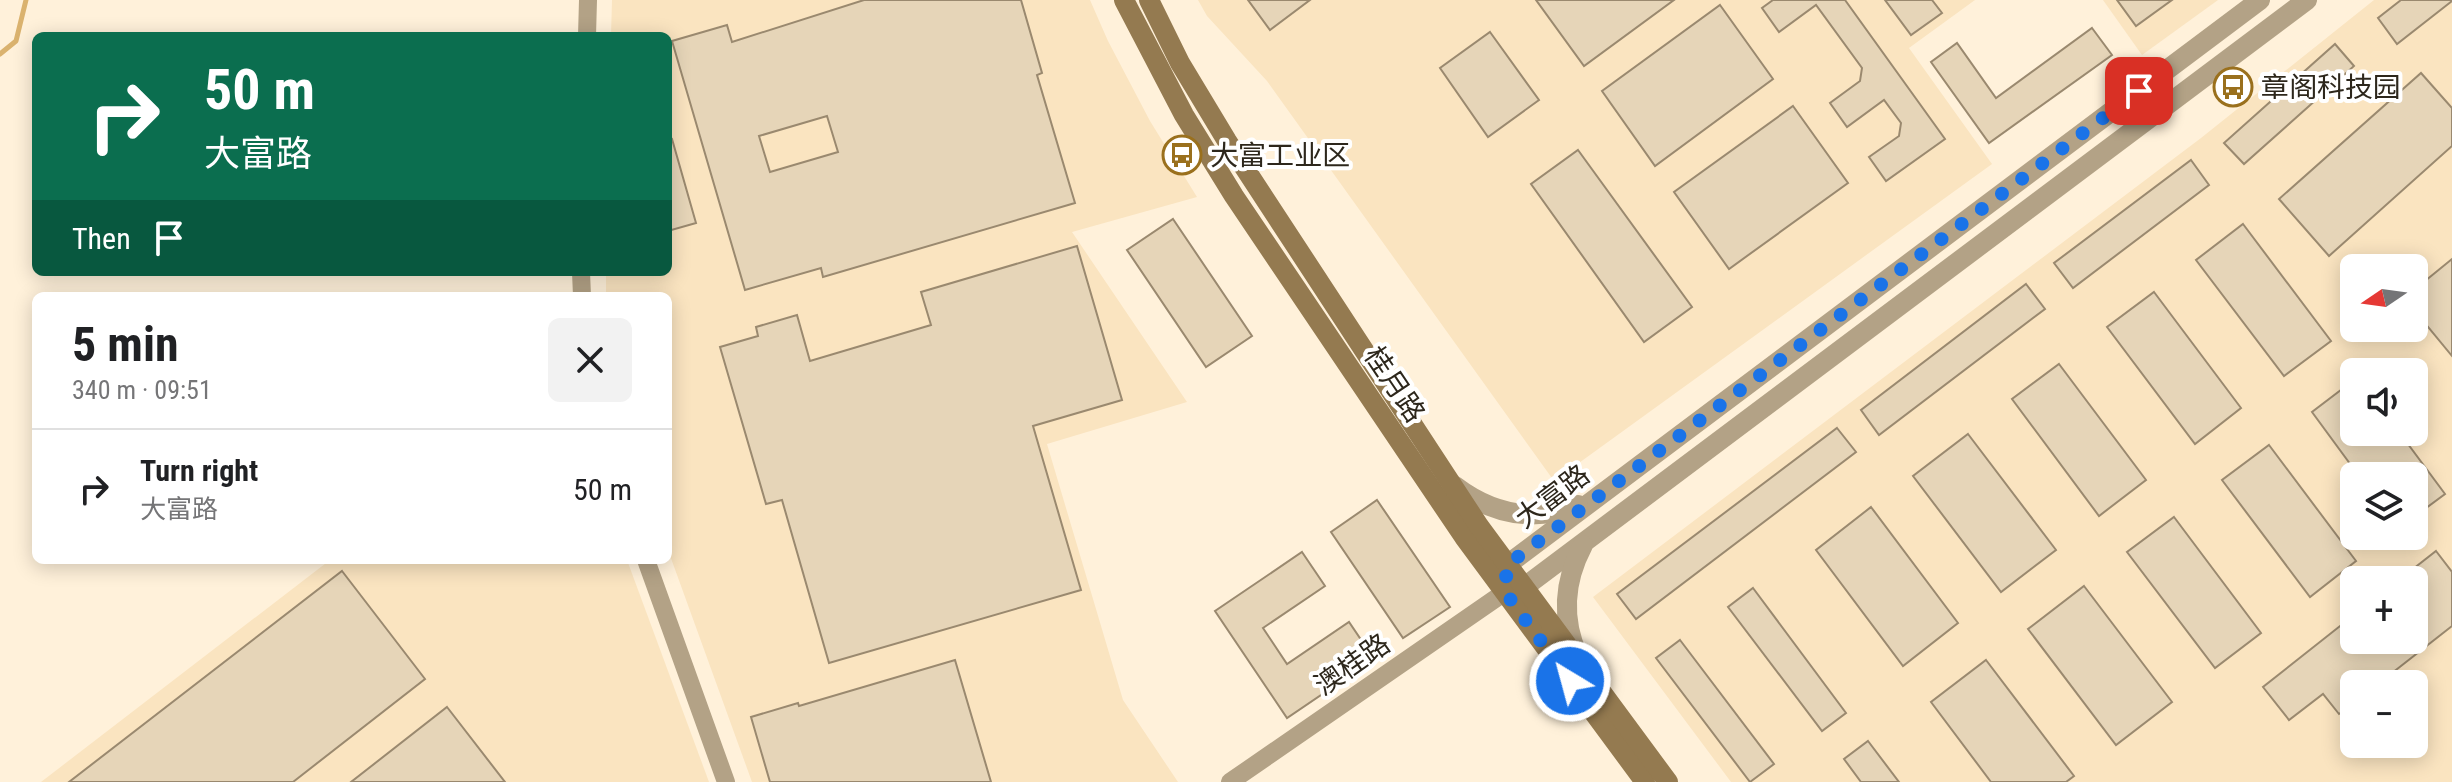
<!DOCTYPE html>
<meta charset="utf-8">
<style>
:root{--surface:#fff;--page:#f2f2f2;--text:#202124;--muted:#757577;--line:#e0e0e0}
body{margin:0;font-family:"Roboto Condensed","Noto Sans SC",sans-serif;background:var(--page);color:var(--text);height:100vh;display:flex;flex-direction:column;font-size:30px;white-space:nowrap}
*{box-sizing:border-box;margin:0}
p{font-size:26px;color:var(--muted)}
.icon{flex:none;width:44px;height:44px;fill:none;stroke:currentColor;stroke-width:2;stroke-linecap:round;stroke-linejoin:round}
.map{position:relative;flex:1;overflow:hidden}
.details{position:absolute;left:32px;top:292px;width:640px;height:272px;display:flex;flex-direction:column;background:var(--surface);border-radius:12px;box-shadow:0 4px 20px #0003}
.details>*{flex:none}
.hud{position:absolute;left:32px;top:32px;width:640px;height:244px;border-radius:12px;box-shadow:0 4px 20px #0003;background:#0b6e4f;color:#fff;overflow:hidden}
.needle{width:52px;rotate:257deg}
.buttons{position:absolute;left:2340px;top:254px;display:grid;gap:16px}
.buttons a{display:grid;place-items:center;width:88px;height:88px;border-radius:12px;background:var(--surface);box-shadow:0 4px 20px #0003;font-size:40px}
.pin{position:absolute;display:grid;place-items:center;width:68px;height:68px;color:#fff;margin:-34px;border-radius:16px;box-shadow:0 4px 12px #0006}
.me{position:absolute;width:88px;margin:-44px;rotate:323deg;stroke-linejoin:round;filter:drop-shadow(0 0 6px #0008)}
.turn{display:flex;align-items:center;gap:28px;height:168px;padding:0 40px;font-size:36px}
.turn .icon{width:104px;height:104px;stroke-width:2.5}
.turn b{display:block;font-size:56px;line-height:68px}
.then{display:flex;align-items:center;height:76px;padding:0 40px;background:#0003;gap:16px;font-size:30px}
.round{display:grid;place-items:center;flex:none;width:84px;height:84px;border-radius:12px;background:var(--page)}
.overview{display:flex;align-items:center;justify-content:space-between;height:136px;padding:0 40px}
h1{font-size:48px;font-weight:700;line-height:60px}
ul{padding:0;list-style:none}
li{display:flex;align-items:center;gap:24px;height:120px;padding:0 40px;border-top:2px solid var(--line)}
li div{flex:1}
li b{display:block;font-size:30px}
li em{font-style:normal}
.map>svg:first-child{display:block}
.built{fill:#fae4c0;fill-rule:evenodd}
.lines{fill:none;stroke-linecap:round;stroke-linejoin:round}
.stream{stroke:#dab26e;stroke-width:5}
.building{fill:#e6d5b8;stroke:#9a896f;stroke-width:2;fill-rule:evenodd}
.minor{stroke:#b3a286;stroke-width:18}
.tertiary{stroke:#b3a286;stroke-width:20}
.secondary{stroke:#947a50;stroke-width:20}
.route{stroke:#1a73e8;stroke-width:14;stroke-dasharray:0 25.2}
.labels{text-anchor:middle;stroke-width:8;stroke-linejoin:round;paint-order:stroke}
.poi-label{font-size:28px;fill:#2d271c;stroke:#fff;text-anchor:start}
.street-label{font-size:28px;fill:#2d271c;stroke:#fff}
</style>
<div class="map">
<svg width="2452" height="782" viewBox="0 0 2452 782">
<rect width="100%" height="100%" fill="#fff1da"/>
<g class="built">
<path d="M612,0H1090L1108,41L1150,121L1197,197L1072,232L1187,402L1047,444L1123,700L1178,782H752L668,550V296H606V272H668V36H611Z"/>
<path d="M1198,0H1975L1909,48L1992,164L1554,481L1267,81L1207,16Z"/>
<path d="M2103,0H2218L2142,55Z"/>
<path d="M2374,0H2452V782H1731L1593,597L2201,138ZM2354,268H2414V328H2354ZM2354,372H2414V432H2354ZM2354,476H2414V536H2354ZM2354,580H2414V640H2354ZM2354,684H2414V744H2354Z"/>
<path d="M330,560H627L709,782H41Z"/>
</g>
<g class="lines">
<path class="stream" d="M0,54L16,41L26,0"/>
</g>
<g class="building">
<path d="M864,0H1021L1042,73L1037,75L1075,203L823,277L821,268L745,290L672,41L727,25L732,42ZM827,116L838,152L770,172L759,136Z"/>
<path d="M1248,0H1310L1270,30Z"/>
<path d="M1536,0H1674L1584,66Z"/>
<path d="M1773,0H1845L1945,139L1886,181L1869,157L1899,136L1901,123L1884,100L1847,127L1830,103L1860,81L1862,68L1816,5L1779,32L1762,8Z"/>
<path d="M1885,0H1932L1942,13L1911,35Z"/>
<path d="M2117,0H2172L2136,26Z"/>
<path d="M2401,0H2452V1L2397,44L2378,18Z"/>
<path d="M1720,5L1773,79L1655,166L1602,91Z"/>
<path d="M2092,28L2112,55L1989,143L1931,62L1957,43L1996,98Z"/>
<path d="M1490,32L1539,100L1488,137L1440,68Z"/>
<path d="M2335,44L2354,66L2244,164L2224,143Z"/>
<path d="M2421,73L2452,108V146L2329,256L2279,199Z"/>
<path d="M1793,106L1848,183L1729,269L1674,192Z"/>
<path d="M672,139L696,223L668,231V140Z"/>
<path d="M1578,150L1692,307L1644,342L1531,184Z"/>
<path d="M2191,160L2209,185L2073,288L2054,263Z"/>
<path d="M1173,219L1252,336L1206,367L1127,250Z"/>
<path d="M2243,224L2331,341L2284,376L2196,260Z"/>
<path d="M1077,246L1122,400L1033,426L1081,590L829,663L782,500L766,504L720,347L758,336L756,327L797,315L810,361L931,325L921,292Z"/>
<path d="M2452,259V356L2414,310V290Z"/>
<path d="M2026,284L2045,309L1879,435L1861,410Z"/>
<path d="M2154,292L2241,408L2195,444L2107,327Z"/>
<path d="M2059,364L2146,480L2099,516L2012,399Z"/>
<path d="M2354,380V432H2399L2445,494L2414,517V476H2359L2312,412Z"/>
<path d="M1837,428L1856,452L1636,619L1617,594Z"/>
<path d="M1968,434L2056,550L2001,592L1913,476Z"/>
<path d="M2269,445L2356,561L2310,597L2222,480Z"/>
<path d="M1377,500L1450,607L1403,638L1331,532Z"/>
<path d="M1871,507L1958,623L1903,666L1816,550Z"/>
<path d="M2174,517L2261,633L2215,668L2127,552Z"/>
<path d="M2436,551L2452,572V626L2378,684H2354V703L2339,714L2323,694L2289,720L2263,687L2354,615V640H2414V580H2399Z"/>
<path d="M1302,552L1325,586L1263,628L1287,664L1349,622L1374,659L1287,718L1215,611Z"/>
<path d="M342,571L425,679L293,782H69Z"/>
<path d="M2084,586L2172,702L2116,745L2028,629Z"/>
<path d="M1753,588L1846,713L1822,731L1728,607Z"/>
<path d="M1680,640L1774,764L1750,782L1656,658Z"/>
<path d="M955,660L991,782H770L751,717L798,703L799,706Z"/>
<path d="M1986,660L2074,776L2066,782H1991L1931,702Z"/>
<path d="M447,707L505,782H351Z"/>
<path d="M1868,741L1899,782H1861L1844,759Z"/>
</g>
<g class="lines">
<g class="minor">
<path d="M587,36L588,0"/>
<path d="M581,272L582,296"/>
<path d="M646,560L726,782"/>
<path d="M1230,782L1505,592"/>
</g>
<g class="tertiary">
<path d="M2260,0L1507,565L1505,592L1523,588L2307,0"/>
<path d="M1455,486C1492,514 1533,523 1578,505"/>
<path d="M1578,656C1561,618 1564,581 1583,545"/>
</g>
<g class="secondary">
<path d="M1124,0L1184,115L1234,196L1464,537L1645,782"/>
<path d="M1149,0L1180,63L1227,141L1479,526L1668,782"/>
</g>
</g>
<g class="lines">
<path class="route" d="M1570,681L1505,592L1507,565L2139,91"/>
</g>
<defs>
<g id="bus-ring" transform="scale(2)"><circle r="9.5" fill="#fff" stroke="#9a701d" stroke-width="1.5"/><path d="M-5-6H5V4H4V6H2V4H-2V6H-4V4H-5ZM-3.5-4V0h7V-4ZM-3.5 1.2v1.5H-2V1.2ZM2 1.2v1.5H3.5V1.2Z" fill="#9a701d"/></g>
</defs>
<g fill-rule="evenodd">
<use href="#bus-ring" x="2233" y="87"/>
<use href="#bus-ring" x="1182" y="155"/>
</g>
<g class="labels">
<g class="poi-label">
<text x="2261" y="97">章阁科技园</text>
<text x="1210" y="165">大富工业区</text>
</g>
<g class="street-label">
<text transform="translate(1395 384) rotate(56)" y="10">桂月路</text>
<text transform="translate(1552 496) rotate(-37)" y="10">大富路</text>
<text transform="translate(1352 664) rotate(-35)" y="10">澳桂路</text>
</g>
</g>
</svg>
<div class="buttons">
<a><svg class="needle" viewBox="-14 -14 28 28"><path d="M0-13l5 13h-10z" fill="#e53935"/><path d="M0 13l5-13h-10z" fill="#757577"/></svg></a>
<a><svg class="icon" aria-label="sound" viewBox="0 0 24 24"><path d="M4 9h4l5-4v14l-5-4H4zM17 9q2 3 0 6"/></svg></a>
<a><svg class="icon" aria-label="layers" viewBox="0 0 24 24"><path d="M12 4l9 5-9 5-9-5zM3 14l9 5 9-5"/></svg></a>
<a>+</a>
<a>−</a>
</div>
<div class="pin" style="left:2139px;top:91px;background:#d93025"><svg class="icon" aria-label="arrive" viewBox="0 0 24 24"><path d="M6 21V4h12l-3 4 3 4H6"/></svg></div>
<svg class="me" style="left:1570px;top:681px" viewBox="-20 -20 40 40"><circle r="17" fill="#1a73e8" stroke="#fff" stroke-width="3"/><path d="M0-11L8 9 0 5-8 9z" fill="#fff"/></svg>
<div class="hud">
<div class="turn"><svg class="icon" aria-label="right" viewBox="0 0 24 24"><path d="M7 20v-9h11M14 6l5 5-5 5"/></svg><div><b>50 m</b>大富路</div></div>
<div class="then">Then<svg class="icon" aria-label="arrive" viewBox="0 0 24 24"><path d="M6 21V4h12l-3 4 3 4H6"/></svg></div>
</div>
<section class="details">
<div class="overview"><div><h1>5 min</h1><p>340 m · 09:51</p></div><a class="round"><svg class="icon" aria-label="close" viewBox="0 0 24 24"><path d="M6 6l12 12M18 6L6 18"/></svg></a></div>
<ul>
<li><svg class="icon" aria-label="right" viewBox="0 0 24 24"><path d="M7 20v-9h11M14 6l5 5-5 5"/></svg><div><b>Turn right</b><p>大富路</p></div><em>50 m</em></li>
</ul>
</section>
</div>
